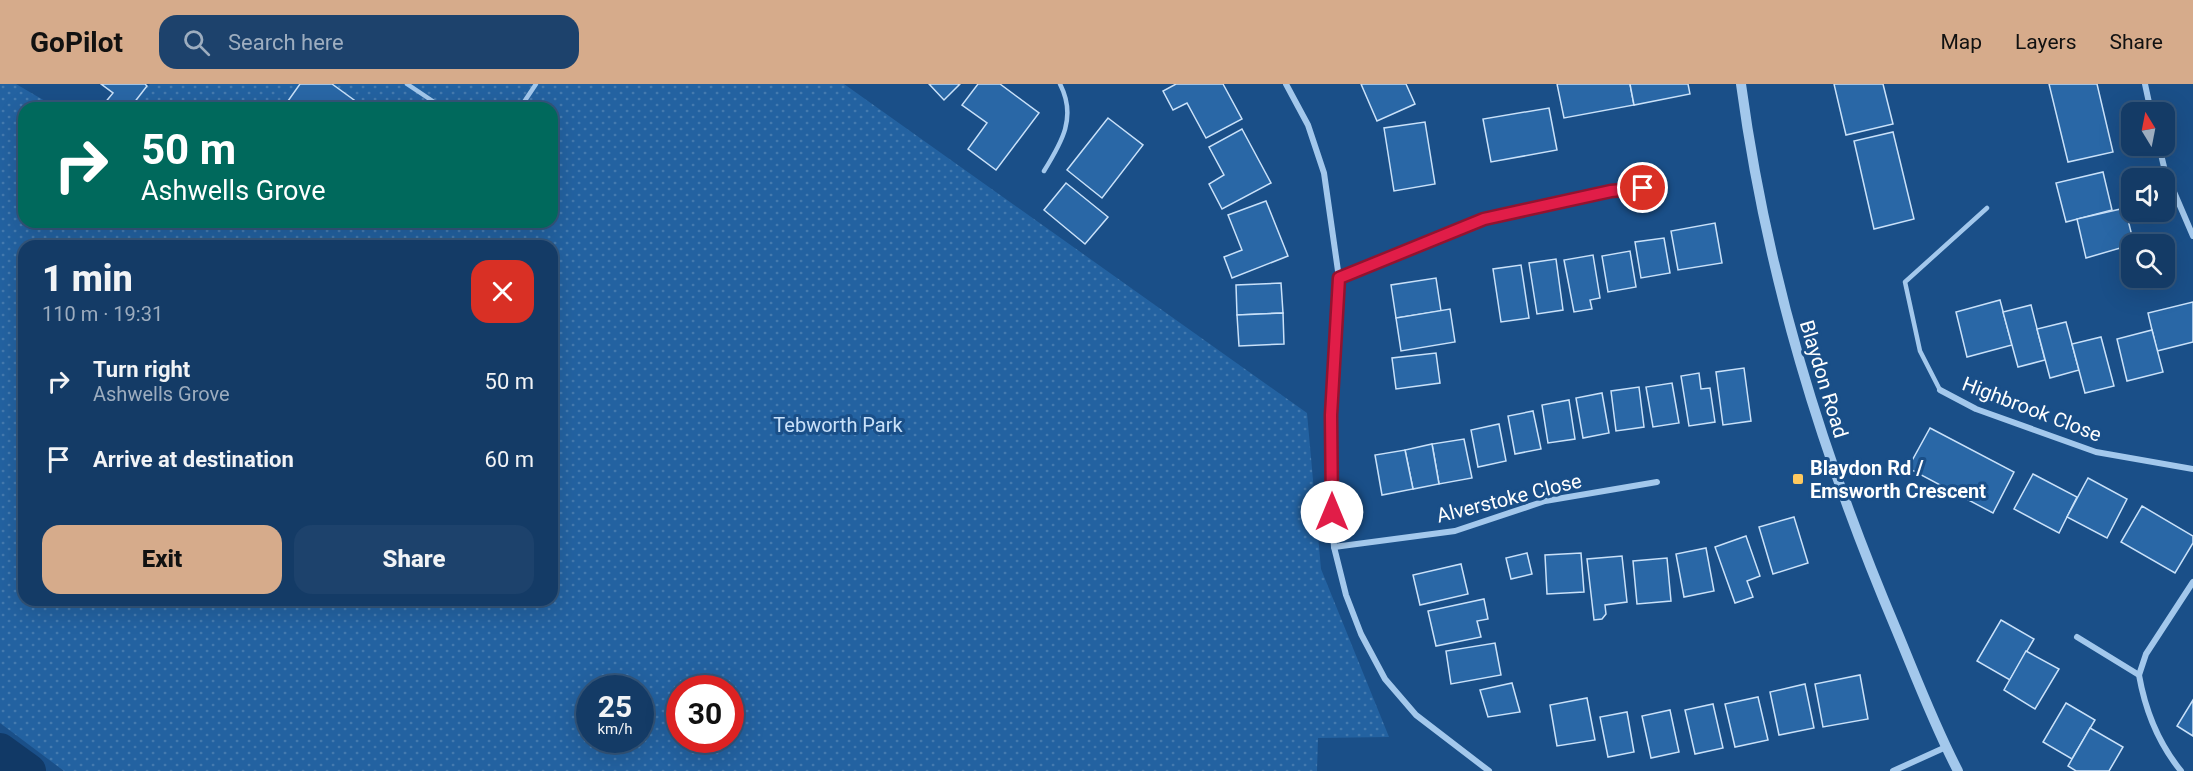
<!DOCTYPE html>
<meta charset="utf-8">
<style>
:root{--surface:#143b66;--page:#1d426c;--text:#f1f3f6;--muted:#9dadbf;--line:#33557a;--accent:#d6ab8b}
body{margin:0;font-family:Roboto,sans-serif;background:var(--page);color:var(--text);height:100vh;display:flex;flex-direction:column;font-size:22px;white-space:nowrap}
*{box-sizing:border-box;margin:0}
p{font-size:20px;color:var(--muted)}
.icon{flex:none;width:33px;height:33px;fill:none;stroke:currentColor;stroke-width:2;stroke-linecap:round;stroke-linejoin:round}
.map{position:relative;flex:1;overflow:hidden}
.sheet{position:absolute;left:18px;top:156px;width:540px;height:366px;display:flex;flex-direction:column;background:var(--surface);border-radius:18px;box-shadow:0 6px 24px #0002,0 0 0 2px var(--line)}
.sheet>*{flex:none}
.guide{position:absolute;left:18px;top:18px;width:540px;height:126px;border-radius:18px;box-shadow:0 6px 24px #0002,0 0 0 2px var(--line);background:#00695c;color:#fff;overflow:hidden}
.needle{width:39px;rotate:350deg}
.controls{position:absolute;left:2121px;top:18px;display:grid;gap:12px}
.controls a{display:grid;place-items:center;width:54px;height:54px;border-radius:12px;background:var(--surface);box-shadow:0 6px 24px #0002,0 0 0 2px var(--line);font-size:30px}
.speed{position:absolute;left:576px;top:591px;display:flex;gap:12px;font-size:30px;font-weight:700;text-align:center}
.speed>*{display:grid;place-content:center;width:78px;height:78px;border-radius:50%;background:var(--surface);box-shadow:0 6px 24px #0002,0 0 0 2px var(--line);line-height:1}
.speed small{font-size:15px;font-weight:400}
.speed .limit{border:9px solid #d22;background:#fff;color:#111}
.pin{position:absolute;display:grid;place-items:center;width:51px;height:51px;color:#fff;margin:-26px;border:3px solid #fff;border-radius:50%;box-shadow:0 2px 6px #0007}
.me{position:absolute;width:66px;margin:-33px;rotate:0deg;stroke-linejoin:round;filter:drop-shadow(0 0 4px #0008)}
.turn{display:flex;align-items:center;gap:21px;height:126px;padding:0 24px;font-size:27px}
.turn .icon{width:78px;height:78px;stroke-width:2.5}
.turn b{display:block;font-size:42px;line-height:51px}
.round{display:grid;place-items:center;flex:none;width:63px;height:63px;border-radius:18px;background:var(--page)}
.head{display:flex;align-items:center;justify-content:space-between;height:102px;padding:0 24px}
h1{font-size:36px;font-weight:800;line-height:45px}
.action{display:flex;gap:12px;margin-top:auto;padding:12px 24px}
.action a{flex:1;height:69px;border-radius:18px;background:var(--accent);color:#111;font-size:24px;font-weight:800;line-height:69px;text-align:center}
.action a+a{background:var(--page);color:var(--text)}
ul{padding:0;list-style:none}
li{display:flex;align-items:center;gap:18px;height:78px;padding:0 24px}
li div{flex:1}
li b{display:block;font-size:22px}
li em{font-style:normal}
header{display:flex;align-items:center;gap:36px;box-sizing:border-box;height:84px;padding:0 30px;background:var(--accent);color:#111}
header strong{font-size:28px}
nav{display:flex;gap:33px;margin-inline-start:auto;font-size:21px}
.search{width:420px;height:54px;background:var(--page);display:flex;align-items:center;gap:15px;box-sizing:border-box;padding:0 21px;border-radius:18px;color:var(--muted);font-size:22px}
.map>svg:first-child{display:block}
.park{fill:url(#park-dots);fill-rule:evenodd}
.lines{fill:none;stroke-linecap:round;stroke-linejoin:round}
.canal{stroke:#113966;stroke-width:34}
.building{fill:#2967a6;stroke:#c9e1f9;stroke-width:1.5}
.service{stroke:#a3c8ec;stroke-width:4.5}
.minor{stroke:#a3c8ec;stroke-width:6}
.tertiary{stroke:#a3c8ec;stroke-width:10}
.route-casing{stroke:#92132f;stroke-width:15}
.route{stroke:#e11d48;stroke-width:10}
.poi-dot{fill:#fec95f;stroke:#1a4f88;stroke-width:2}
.labels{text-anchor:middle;stroke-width:6;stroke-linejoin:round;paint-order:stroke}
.street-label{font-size:20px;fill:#fff;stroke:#1a4f88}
.park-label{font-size:20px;fill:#c9e1f9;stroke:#1a4f88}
.poi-label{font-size:20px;font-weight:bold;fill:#fff;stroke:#1a4f88;text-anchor:start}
</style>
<header>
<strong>GoPilot</strong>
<div class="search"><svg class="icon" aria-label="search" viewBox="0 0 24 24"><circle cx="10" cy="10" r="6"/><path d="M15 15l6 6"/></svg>Search here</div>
<nav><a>Map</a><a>Layers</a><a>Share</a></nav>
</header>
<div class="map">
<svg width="2193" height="687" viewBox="0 0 2193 687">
<defs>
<pattern id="park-dots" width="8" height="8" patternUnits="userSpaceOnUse" patternTransform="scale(1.5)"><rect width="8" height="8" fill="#2362a1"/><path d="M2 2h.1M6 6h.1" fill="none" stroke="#447aaf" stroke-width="1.8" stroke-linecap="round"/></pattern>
</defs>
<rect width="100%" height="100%" fill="#1a4f88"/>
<path class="park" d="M0,0H16L57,24H24V138H552V24H130L150,0H844L1307,329L1321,485L1389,653L1318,654L1317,687H64L0,639ZM24,162H552V516H24ZM590,604H640V656H590ZM680,604H730V656H680Z"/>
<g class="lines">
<path class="canal" d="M0,666L29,687"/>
</g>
<g class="building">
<path d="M101,0H145L147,2L130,24H109L104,20L113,9Z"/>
<path d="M300,0H332L365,24H283Z"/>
<path d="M929,0H960L944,16Z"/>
<path d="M978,0H1000L1039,29L996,86L968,65L987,39L962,21Z"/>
<path d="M1176,0H1223L1242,35L1206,54L1187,19L1173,26L1163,7Z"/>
<path d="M1361,0H1406L1415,20L1377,37Z"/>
<path d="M1557,0H1630L1634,21L1564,34Z"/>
<path d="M1630,0H1688L1690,10L1634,21Z"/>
<path d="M1834,0H1883L1893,40L1846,51Z"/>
<path d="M2049,0H2097L2113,68L2068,78Z"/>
<path d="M1549,24L1557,66L1491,78L1483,35Z"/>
<path d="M1108,34L1143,61L1102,114L1067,86Z"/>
<path d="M1425,38L1435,100L1394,107L1384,44Z"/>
<path d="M1242,45L1271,99L1222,125L1209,100L1224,91L1209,63Z"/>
<path d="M1893,48L1914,135L1874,145L1854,57Z"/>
<path d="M2103,88L2112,126L2066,138L2056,99Z"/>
<path d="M1066,99L1108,133L1085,160L1044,126Z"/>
<path d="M1266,117L1288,172L1232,194L1224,173L1242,166L1228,131Z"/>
<path d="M2125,124L2134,160L2086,174L2077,135Z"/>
<path d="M1715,139L1722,179L1678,186L1671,147Z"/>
<path d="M1664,154L1670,189L1641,194L1635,158Z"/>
<path d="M1630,167L1636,203L1608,208L1602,172Z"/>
<path d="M1593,171L1600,214L1590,216L1592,225L1574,228L1564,176Z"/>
<path d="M1556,175L1563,226L1537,230L1529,179Z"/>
<path d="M1521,181L1529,234L1501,238L1493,185Z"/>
<path d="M1436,194L1441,227L1396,234L1391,201Z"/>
<path d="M1281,199L1283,229L1237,231L1236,201Z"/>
<path d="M2000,216L2012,261L1967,273L1956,228Z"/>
<path d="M2193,218V258L2157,267L2148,229Z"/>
<path d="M2031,221L2045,276L2018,283L2003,228Z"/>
<path d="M1450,225L1455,258L1401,267L1396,234Z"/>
<path d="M1283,229L1284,260L1239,262L1237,231Z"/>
<path d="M2066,238L2079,286L2050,294L2037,245Z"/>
<path d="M2152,246L2163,288L2127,297L2117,255Z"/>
<path d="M2101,253L2114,302L2085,309L2072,260Z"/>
<path d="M1436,269L1440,299L1396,305L1392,274Z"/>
<path d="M1744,284L1751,337L1723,341L1716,288Z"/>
<path d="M1699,289L1701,305L1710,304L1715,338L1689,342L1681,292Z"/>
<path d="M1672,299L1679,339L1653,343L1646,303Z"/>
<path d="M1639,303L1644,343L1616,347L1611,307Z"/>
<path d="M1602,309L1609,349L1583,354L1576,314Z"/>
<path d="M1569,316L1575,355L1548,359L1542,321Z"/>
<path d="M1533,327L1541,365L1515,370L1508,332Z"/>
<path d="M1499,340L1506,377L1478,383L1471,346Z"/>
<path d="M1930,344L2014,388L1993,429L1908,384Z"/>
<path d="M1464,355L1472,394L1439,400L1432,360Z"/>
<path d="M1432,360L1439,400L1413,405L1405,366Z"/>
<path d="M1405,366L1413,405L1382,411L1375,371Z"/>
<path d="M2033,390L2077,413L2059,449L2014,425Z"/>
<path d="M2088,394L2127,415L2107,454L2067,433Z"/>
<path d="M2142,422L2193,452V459L2175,489L2121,458Z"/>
<path d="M1794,433L1808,479L1773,490L1759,443Z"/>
<path d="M1746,452L1760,492L1747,497L1753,513L1735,519L1715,463Z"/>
<path d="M1706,464L1714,507L1684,513L1676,470Z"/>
<path d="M1527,469L1532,490L1511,495L1506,474Z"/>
<path d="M1581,469L1584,508L1547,510L1545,471Z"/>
<path d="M1622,472L1627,518L1605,521L1606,530L1602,535L1594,536L1587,475Z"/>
<path d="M1667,474L1671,517L1637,520L1633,477Z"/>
<path d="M1461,480L1468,510L1420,521L1413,491Z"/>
<path d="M1484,515L1488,535L1477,537L1481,553L1436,562L1428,527Z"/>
<path d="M2001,536L2034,555L2010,596L1977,577Z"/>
<path d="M1495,559L1501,591L1451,600L1446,567Z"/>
<path d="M2026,567L2059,585L2035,625L2004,606Z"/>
<path d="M1860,591L1868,635L1823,643L1815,600Z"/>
<path d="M1512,599L1520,628L1488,633L1480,606Z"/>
<path d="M1805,600L1814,644L1779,651L1770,608Z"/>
<path d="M1758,613L1768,656L1735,663L1725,620Z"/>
<path d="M1587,614L1595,656L1557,662L1550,621Z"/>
<path d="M2193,616V652L2177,642Z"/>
<path d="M2066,619L2095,636L2072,675L2043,658Z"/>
<path d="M1713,620L1723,664L1695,670L1685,626Z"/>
<path d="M1670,626L1679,668L1651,674L1642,632Z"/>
<path d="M1627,628L1634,668L1608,673L1600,633Z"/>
<path d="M2090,644L2123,663L2109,687H2076L2068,682Z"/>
</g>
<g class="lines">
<g class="service">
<path d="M407,0L443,24"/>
<path d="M520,24L536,0"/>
<path d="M1044,87C1062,58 1077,33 1060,0"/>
<path d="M1940,306L1920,267L1905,198L1987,124"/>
</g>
<g class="minor">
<path d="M1286,0L1308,41L1324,89L1339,194L1331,331L1332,428L1334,463L1346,511L1361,550L1385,595L1416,631L1489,687"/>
<path d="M2145,0L2151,28"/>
<path d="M2159,62L2165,87L2193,152"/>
<path d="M1339,194L1484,135L1612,107L1643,103"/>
<path d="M1940,306L1976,325L2096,368L2193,385"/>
<path d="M1334,463L1455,447L1545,417L1657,398"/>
<path d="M2077,553L2139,591C2145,625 2159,660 2181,687"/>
<path d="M2139,591L2146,570L2193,498"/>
<path d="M1893,687L1946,663"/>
</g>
<path class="tertiary" d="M1741,0C1767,192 1821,368 1896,545C1916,593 1934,641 1958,687"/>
</g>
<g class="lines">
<g class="route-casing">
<path id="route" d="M1332,428L1331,331L1339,194L1484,135L1611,107L1643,104"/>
</g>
<use href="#route" class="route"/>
</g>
<rect class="poi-dot" x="1792" y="389" width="12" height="12" rx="3"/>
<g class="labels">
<g class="street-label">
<text transform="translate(1824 295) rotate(73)" y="7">Blaydon Road</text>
<text transform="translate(2032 325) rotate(21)" y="7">Highbrook Close</text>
<text transform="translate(1509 414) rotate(-14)" y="7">Alverstoke Close</text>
</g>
<g class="park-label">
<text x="838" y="348">Tebworth Park</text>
</g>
<g class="poi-label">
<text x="1810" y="391">Blaydon Rd /<tspan x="1810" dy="23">Emsworth Crescent</tspan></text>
</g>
</g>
</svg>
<div class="controls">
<a><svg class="needle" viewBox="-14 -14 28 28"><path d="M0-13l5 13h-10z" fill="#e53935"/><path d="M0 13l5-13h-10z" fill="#9dadbf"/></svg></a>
<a><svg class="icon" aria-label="sound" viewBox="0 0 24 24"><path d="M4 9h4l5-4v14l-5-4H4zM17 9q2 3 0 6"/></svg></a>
<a><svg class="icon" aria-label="search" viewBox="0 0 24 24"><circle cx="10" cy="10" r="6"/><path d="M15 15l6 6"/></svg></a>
</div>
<div class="speed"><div>25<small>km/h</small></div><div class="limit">30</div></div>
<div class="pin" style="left:1643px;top:104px;background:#d93025"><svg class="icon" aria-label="arrive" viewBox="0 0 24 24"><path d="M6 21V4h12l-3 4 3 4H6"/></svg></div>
<svg class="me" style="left:1332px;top:428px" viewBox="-20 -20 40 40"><circle r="19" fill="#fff"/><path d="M0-13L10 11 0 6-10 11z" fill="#e11d48"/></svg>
<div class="guide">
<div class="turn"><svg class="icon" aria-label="right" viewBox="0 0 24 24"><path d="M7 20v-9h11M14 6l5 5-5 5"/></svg><div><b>50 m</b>Ashwells Grove</div></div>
</div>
<section class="sheet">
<div class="head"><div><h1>1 min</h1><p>110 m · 19:31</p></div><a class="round" style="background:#d93025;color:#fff"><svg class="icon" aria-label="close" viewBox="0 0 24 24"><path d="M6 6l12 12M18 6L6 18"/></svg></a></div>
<ul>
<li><svg class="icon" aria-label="right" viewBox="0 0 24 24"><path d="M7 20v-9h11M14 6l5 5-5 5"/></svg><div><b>Turn right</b><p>Ashwells Grove</p></div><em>50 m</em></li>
<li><svg class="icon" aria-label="arrive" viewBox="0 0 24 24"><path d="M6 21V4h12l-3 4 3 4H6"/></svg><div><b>Arrive at destination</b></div><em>60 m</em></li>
</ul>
<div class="action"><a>Exit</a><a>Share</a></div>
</section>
</div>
